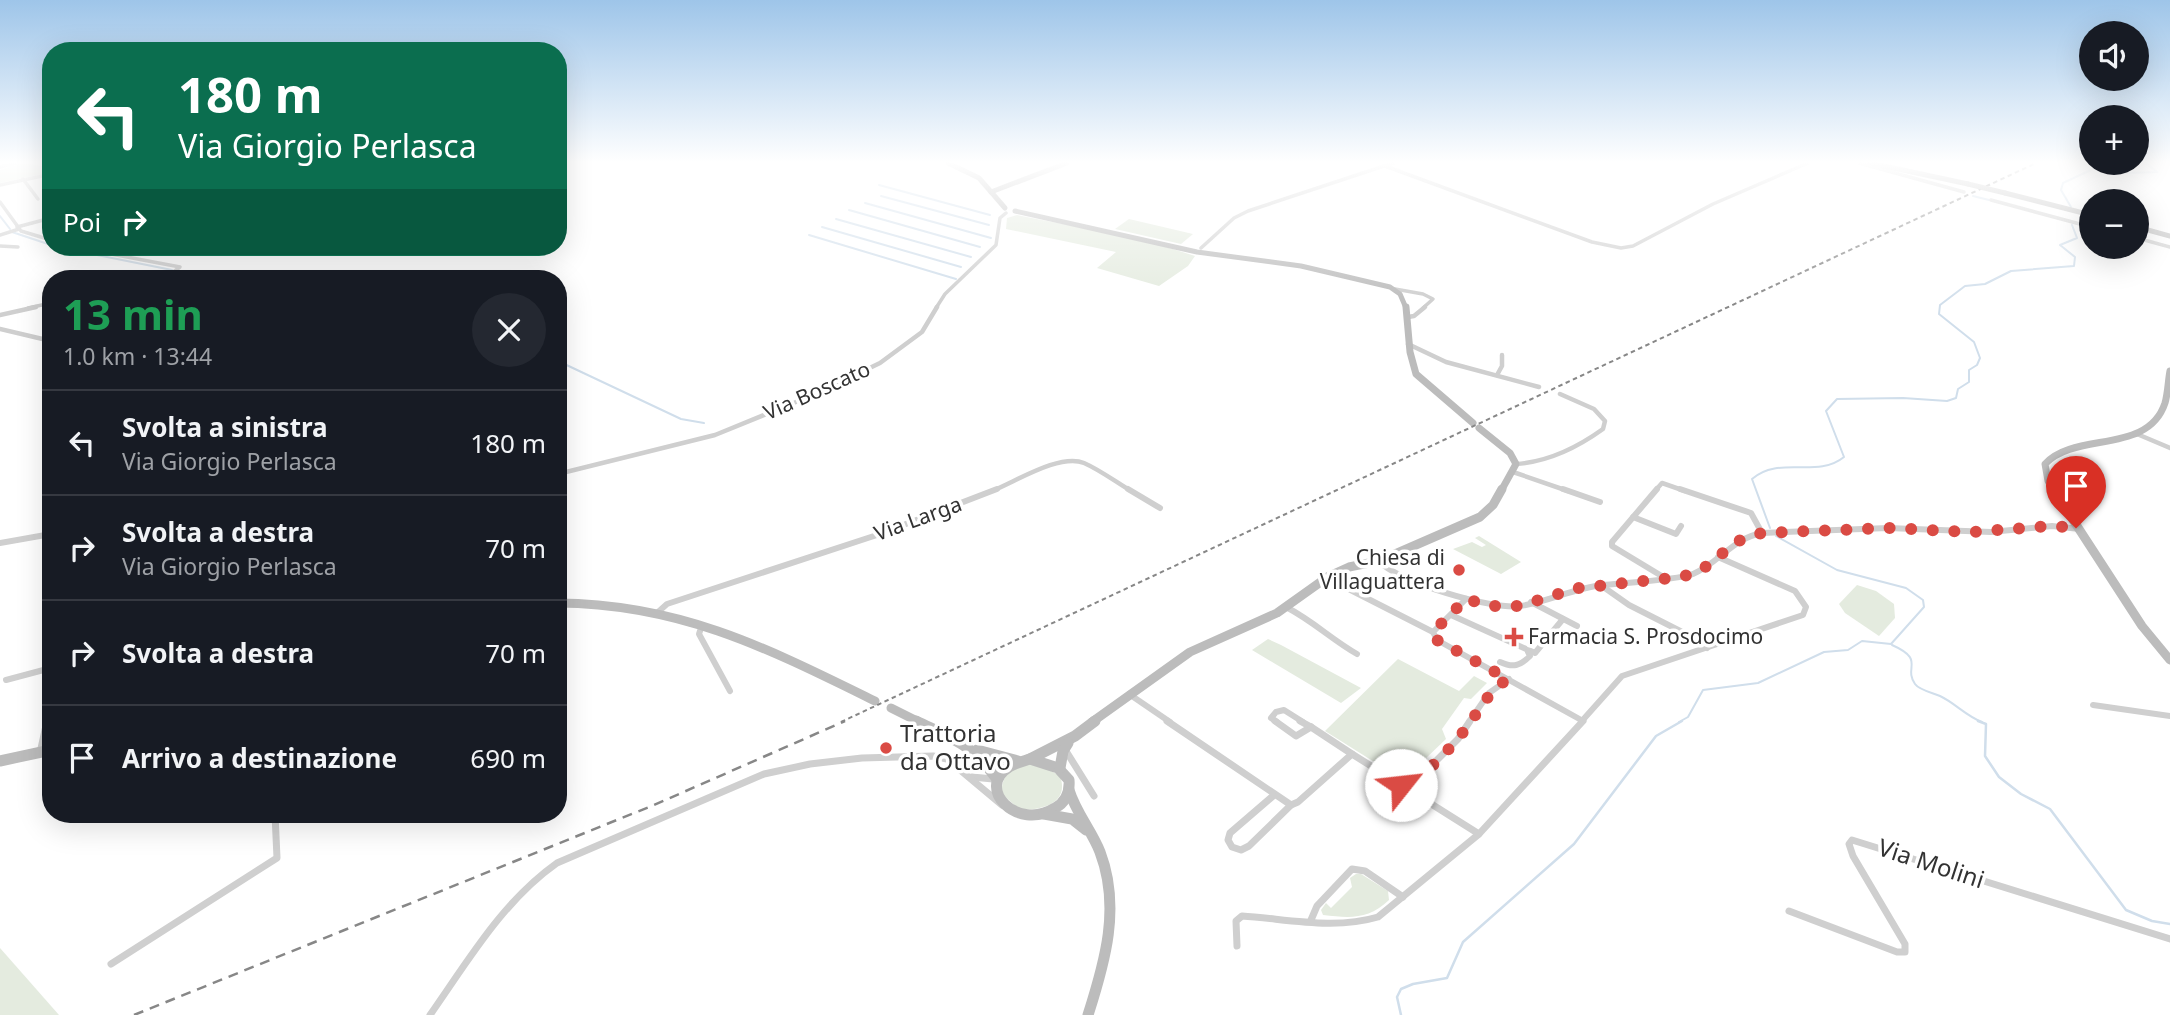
<!DOCTYPE html>
<html lang="it">
<meta charset="utf-8">
<style>
:root{--surface:#171b24;--page:#242831;--text:#f1f3f6;--muted:#9ea1a6;--line:#363941}
body{margin:0;font-family:"Noto Sans",sans-serif;background:var(--page);color:var(--text);height:100vh;display:flex;flex-direction:column;font-size:26px;white-space:nowrap}
*{box-sizing:border-box;margin:0}
p{font-size:23px;color:var(--muted)}
.icon{flex:none;width:38px;height:38px;fill:none;stroke:currentColor;stroke-width:2;stroke-linecap:round;stroke-linejoin:round}
.map{position:relative;flex:1;overflow:hidden}
.side{position:absolute;left:42px;top:270px;width:525px;height:553px;display:flex;flex-direction:column;background:var(--surface);border-radius:28px;box-shadow:0 7px 28px #0002}
.side>*{flex:none}
.banner{position:absolute;left:42px;top:42px;width:525px;height:214px;border-radius:28px;box-shadow:0 7px 28px #0002;background:#0b6e4f;color:#fff;overflow:hidden}
.tools{position:absolute;left:2079px;top:21px;display:grid;gap:14px}
.tools a{display:grid;place-items:center;width:70px;height:70px;border-radius:50%;background:var(--surface);box-shadow:0 7px 28px #0002;font-size:35px}
.pin{position:absolute;display:grid;place-items:center;width:60px;height:60px;color:#fff;margin:-72px -30px;border-radius:50% 50% 50% 0;rotate:-45deg;box-shadow:0 0 7px #0007}
.pin .icon{rotate:45deg}
.me{position:absolute;width:77px;margin:-38px;rotate:61deg;stroke-linejoin:round;filter:drop-shadow(0 0 5px #0008)}
.turn{display:flex;align-items:center;gap:24px;height:147px;padding:0 21px;font-size:32px}
.turn .icon{width:91px;height:91px;stroke-width:2.5}
.turn b{display:block;font-size:49px;line-height:60px}
.then{display:flex;align-items:center;height:66px;padding:0 21px;background:#0003;gap:14px;font-size:26px}
.round{display:grid;place-items:center;flex:none;width:74px;height:74px;border-radius:37px;background:var(--page)}
.overview{display:flex;align-items:center;justify-content:space-between;height:119px;padding:0 21px}
h1{font-size:42px;font-weight:700;line-height:52px;color:#1e9e55}
ul{padding:0;list-style:none}
li{display:flex;align-items:center;gap:21px;height:105px;padding:0 21px;border-top:2px solid var(--line)}
li div{flex:1}
li b{display:block;font-size:26px}
li em{font-style:normal}
.map>svg:first-child{display:block}
.green{fill:#e4ebdf}
.lines{fill:none;stroke-linecap:round;stroke-linejoin:round}
.stream-far1{stroke:#d0deeb;stroke-width:2}
.stream{stroke:#d0deeb;stroke-width:2.5}
.street-far3{stroke:#cfcfcf;stroke-width:3.5}
.street-far2{stroke:#cfcfcf;stroke-width:4.5}
.street-far1{stroke:#cfcfcf;stroke-width:6}
.street{stroke:#cfcfcf;stroke-width:7}
.secondary-far3{stroke:#bcbcbc;stroke-width:5}
.secondary-far2{stroke:#bcbcbc;stroke-width:7}
.secondary-far1{stroke:#bcbcbc;stroke-width:9}
.secondary{stroke:#bcbcbc;stroke-width:11}
.rail-far1{stroke:#878787;stroke-width:2;stroke-dasharray:4.5 3.5;stroke-linecap:butt}
.rail{stroke:#878787;stroke-width:2.5;stroke-dasharray:10 7;stroke-linecap:butt}
.secondary-bridge{stroke:#bcbcbc;stroke-width:5}
.route{stroke:#da4b44;stroke-width:12;stroke-dasharray:0 21.6}
.poi-dot{fill:#da4b44;stroke:#fff;stroke-width:2.5}
.labels{text-anchor:middle;stroke-width:7;stroke-linejoin:round;paint-order:stroke}
.street-label{font-size:21px;fill:#323232;stroke:#fff}
.poi-label{font-size:21px;fill:#323232;stroke:#fff;text-anchor:end}
.near-poi-label{font-size:24px;fill:#323232;stroke:#fff;text-anchor:start}
.near-street-label{font-size:24px;fill:#323232;stroke:#fff}
</style>
<div class="map">
<svg width="2170" height="1015" viewBox="0 0 2170 1015">
<rect width="100%" height="100%" fill="#fff"/>
<g class="green">
<path d="M22,163L51,167V172L0,183V170Z"/>
<path d="M1017,215C1076,227 1139,237 1195,256L1188,266L1159,286L1097,268L1116,252L1006,229L1007,218Z"/>
<path d="M1129,219L1193,234L1181,244L1115,229Z"/>
<path d="M1479,536L1521,562L1501,574L1453,549L1472,542L1482,547L1486,545L1475,538Z"/>
<path d="M1857,585L1876,591L1894,604L1895,618L1879,636L1845,613L1839,604Z"/>
<path d="M1268,639L1281,645L1361,688L1341,703L1252,650Z"/>
<path d="M1398,659L1459,691L1474,676L1487,683L1471,699L1464,698L1442,729L1446,739L1403,780L1325,731Z"/>
<path d="M1035,762L1060,776C1070,804 1041,810 1020,810L1001,793C1004,768 1013,770 1035,762Z"/>
<path d="M1356,874H1361L1388,891L1389,900C1368,920 1350,918 1323,915L1321,910L1326,903L1331,908L1352,887L1350,878Z"/>
<path d="M0,948L59,1015H0Z"/>
</g>
<g class="lines">
<g class="stream-far1">
<path d="M879,185L990,215"/>
<path d="M881,196L989,225"/>
<path d="M1973,196L1989,200"/>
<path d="M865,203L991,238"/>
<path d="M2071,207L2061,190L2063,183L2095,168L2126,173L2157,172L2146,163"/>
<path d="M849,210L980,247"/>
<path d="M0,216L10,229"/>
<path d="M836,219L971,257"/>
<path d="M822,227L961,267"/>
<path d="M12,232L51,245"/>
<path d="M809,235L956,279"/>
<path d="M62,248L172,270"/>
<path d="M180,272L208,278"/>
<path d="M558,361L681,419L704,423"/>
<path d="M1770,528L1752,479C1779,455 1817,479 1844,457L1826,411L1837,399L1903,398L1947,401L1956,398L1958,389L1969,382V370L1977,365L1980,358L1974,342L1939,314L1940,305L1965,286L1985,284L2011,271L2074,266L2075,257L2060,245L2077,238L2072,225"/>
<path d="M1892,645C1926,660 1903,667 1915,684C1919,690 1933,693 1940,696C1955,703 1966,716 1982,722"/>
<path d="M1679,722L1688,717L1703,690L1758,683L1824,652L1848,650L1862,641L1891,644L1924,607L1923,600L1906,588L1837,570L1776,536"/>
</g>
<g class="stream">
<path d="M1978,721L1986,724L1985,756L1999,777L2021,794L2050,809L2126,910L2152,921L2170,924"/>
<path d="M1401,1015L1397,997L1401,989L1413,984L1447,978L1463,942L1574,844L1656,736L1682,721"/>
</g>
<g class="street-far3">
<path d="M1859,163L1964,192"/>
<path d="M1385,166L1592,242L1621,248L1633,246L1713,204L1808,163"/>
<path d="M0,167L15,163"/>
<path d="M23,179L38,199"/>
<path d="M0,185L51,174"/>
<path d="M1991,200L2091,227"/>
<path d="M0,202L21,231L51,240"/>
<path d="M17,227L51,218"/>
<path d="M0,235L19,229"/>
<path d="M2137,238L2170,247"/>
<path d="M0,246L18,247"/>
<path d="M74,247L180,267L172,273L154,278"/>
<path d="M1201,248L1234,218L1248,211L1393,163"/>
<path d="M1395,289L1423,294L1433,299L1423,308"/>
<path d="M28,308L51,303"/>
<path d="M936,308L945,294L996,245L1000,218L1006,213"/>
</g>
<g class="street-far2">
<path d="M0,315L36,307"/>
<path d="M1408,317L1414,316L1425,307"/>
<path d="M0,329L51,341"/>
<path d="M1408,344L1446,362L1539,387"/>
<path d="M1497,375L1502,366V355"/>
<path d="M2137,434L2170,448"/>
<path d="M1516,464C1547,462 1578,447 1603,429L1605,421L1594,409L1560,394"/>
<path d="M1513,472L1568,491"/>
<path d="M558,474L715,435L818,393L880,363L922,332L937,307"/>
<path d="M992,491C1015,482 1060,453 1084,463C1100,470 1116,482 1131,491"/>
<path d="M1655,491L1662,483L1685,491"/>
</g>
<g class="street-far1">
<path d="M1128,489L1160,508"/>
<path d="M1563,489L1600,502"/>
<path d="M1657,489L1612,542V546L1665,578"/>
<path d="M1680,489L1751,513L1762,533"/>
<path d="M1633,517L1676,534L1681,526"/>
<path d="M0,543L51,534"/>
<path d="M1379,561C1397,582 1492,610 1520,606C1548,602 1574,588 1603,585C1623,583 1678,580 1693,574C1719,563 1733,538 1762,533L1888,528L1991,532L2052,526L2080,529"/>
<path d="M1327,578L1433,632"/>
<path d="M1602,586L1629,605L1698,640L1707,648"/>
<path d="M1466,599L1433,632L1437,640L1583,721"/>
<path d="M1531,602L1577,626"/>
<path d="M1286,607C1313,621 1331,639 1357,654"/>
<path d="M657,613L667,604L880,534L997,489"/>
<path d="M1451,615L1535,653L1563,619"/>
<path d="M702,625L699,634L730,691"/>
<path d="M1500,662C1513,668 1520,666 1530,656L1528,652"/>
<path d="M6,680L51,668"/>
<path d="M1129,694L1170,722"/>
<path d="M2093,705L2170,716"/>
<path d="M47,722L51,702"/>
<path d="M1277,722L1271,718L1276,712L1284,710L1303,722"/>
<path d="M1469,722L1489,693L1509,679"/>
<path d="M1581,722L1622,676L1803,615L1806,607L1795,591L1718,557"/>
</g>
<g class="street">
<path d="M1167,721L1291,805L1298,802L1352,754L1479,834"/>
<path d="M1275,721L1296,736L1311,727"/>
<path d="M1300,721L1311,727"/>
<path d="M1311,727L1352,754"/>
<path d="M1066,751L1094,796"/>
<path d="M40,753L47,721"/>
<path d="M972,777L993,779"/>
<path d="M1408,789L1458,739L1470,721"/>
<path d="M1273,796L1230,833L1228,840L1232,847L1241,850L1249,846L1291,805"/>
<path d="M1789,911L1897,952H1905V944L1853,856L1849,844L1852,840L2170,939"/>
<path d="M1311,920L1317,906L1352,869L1365,871L1403,897"/>
<path d="M1237,946L1236,921L1242,916C1287,919 1334,930 1378,917L1479,834L1583,721"/>
<path d="M111,964L277,858L275,814"/>
<path d="M430,1015C468,961 502,902 557,863L764,774L810,764L862,758L933,756L947,759L1002,805"/>
</g>
<g class="secondary-far3">
<path d="M948,163L979,178L1005,208"/>
<path d="M1870,163L1968,184"/>
<path d="M991,192L1067,163"/>
<path d="M2005,193L2091,215"/>
<path d="M1015,211L1197,252L1301,266L1390,287L1400,294L1406,308"/>
<path d="M2137,227L2170,236"/>
</g>
<g class="secondary-far2">
<path d="M1406,307L1410,352L1416,374L1473,423"/>
<path d="M1479,428L1510,453L1516,464L1501,491"/>
<path d="M2054,491L2048,481L2045,464C2075,431 2148,455 2165,403C2168,393 2168,381 2170,371"/>
</g>
<g class="secondary-far1">
<path d="M2053,489L2142,626L2170,660"/>
<path d="M558,603C681,604 767,648 875,701"/>
<path d="M891,708L919,722"/>
<path d="M1092,722L1190,652L1277,613L1329,576L1349,567L1379,561L1480,517L1493,505L1502,489"/>
</g>
<g class="secondary">
<path d="M916,721C953,739 972,744 997,779"/>
<path d="M977,750L1018,761"/>
<path d="M1030,759L1075,736L1095,721"/>
<path d="M1030,759L1058,768L1069,780C1070,792 1066,802 1055,808C1017,832 975,788 1009,767C1015,763 1024,761 1030,759Z"/>
<path d="M0,761L51,750"/>
<path d="M1060,768L1063,751L1068,743"/>
<path d="M1069,790C1076,813 1092,831 1100,852C1121,907 1105,962 1088,1015"/>
<path d="M1044,814L1072,819L1086,830"/>
</g>
<path class="rail-far1" d="M841,722L2036,163"/>
<path class="rail" d="M134,1015L654,805L845,721"/>
<path class="secondary-bridge" d="M1968,184L2005,193"/>
</g>
<linearGradient id="sky" x2="0" y2="1"><stop stop-color="#9ec5e9"/><stop offset="0.53" stop-color="#fff"/><stop offset="1" stop-color="#fff" stop-opacity="0"/></linearGradient>
<rect width="2170" height="306" fill="url(#sky)"/>
<g class="lines">
<path class="route" d="M1401,785L1408,789C1425,772 1444,756 1459,737C1477,717 1484,694 1508,679L1437,640L1433,632L1466,599L1492,606H1519L1578,588L1682,577L1704,568L1738,541L1762,533L1888,528L1971,532L2052,526L2076,528"/>
</g>
<g class="poi-dot">
<circle cx="1459" cy="570" r="7"/>
<path d="M1510.5 626.5h7v7h7v7h-7v7h-7v-7h-7v-7h7z"/>
<circle cx="886" cy="748" r="7"/>
</g>
<g class="labels">
<g class="street-label">
<text transform="translate(817 391) rotate(-24)" y="7">Via Boscato</text>
<text transform="translate(918 519) rotate(-20)" y="7">Via Larga</text>
</g>
<g class="poi-label">
<text x="1445" y="565">Chiesa di<tspan x="1445" dy="24">Villaguattera</tspan></text>
<text x="1528" y="644" text-anchor="start">Farmacia S. Prosdocimo</text>
</g>
<g class="near-poi-label">
<text x="900" y="742">Trattoria<tspan x="900" dy="28">da Ottavo</tspan></text>
</g>
<g class="near-street-label">
<text transform="translate(1931 864) rotate(18)" y="8">Via Molini</text>
</g>
</g>
</svg>
<div class="tools">
<a><svg class="icon" aria-label="sound" viewBox="0 0 24 24"><path d="M4 9h4l5-4v14l-5-4H4zM17 9q2 3 0 6"/></svg></a>
<a>+</a>
<a>−</a>
</div>
<div class="pin" style="left:2076px;top:528px;background:#d93025"><svg class="icon" aria-label="arrive" viewBox="0 0 24 24"><path d="M6 21V4h12l-3 4 3 4H6"/></svg></div>
<svg class="me" style="left:1401px;top:785px" viewBox="-20 -20 40 40"><circle r="19" fill="#fff"/><path d="M0-13L10 11 0 6-10 11z" fill="#da4b44"/></svg>
<div class="banner">
<div class="turn"><svg class="icon" aria-label="left" viewBox="0 0 24 24"><path d="M17 20v-9H6M10 6l-5 5 5 5"/></svg><div><b>180 m</b>Via Giorgio Perlasca</div></div>
<div class="then">Poi<svg class="icon" aria-label="right" viewBox="0 0 24 24"><path d="M7 20v-9h11M14 6l5 5-5 5"/></svg></div>
</div>
<section class="side">
<div class="overview"><div><h1>13 min</h1><p>1.0 km · 13:44</p></div><a class="round"><svg class="icon" aria-label="close" viewBox="0 0 24 24"><path d="M6 6l12 12M18 6L6 18"/></svg></a></div>
<ul>
<li><svg class="icon" aria-label="left" viewBox="0 0 24 24"><path d="M17 20v-9H6M10 6l-5 5 5 5"/></svg><div><b>Svolta a sinistra</b><p>Via Giorgio Perlasca</p></div><em>180 m</em></li>
<li><svg class="icon" aria-label="right" viewBox="0 0 24 24"><path d="M7 20v-9h11M14 6l5 5-5 5"/></svg><div><b>Svolta a destra</b><p>Via Giorgio Perlasca</p></div><em>70 m</em></li>
<li><svg class="icon" aria-label="right" viewBox="0 0 24 24"><path d="M7 20v-9h11M14 6l5 5-5 5"/></svg><div><b>Svolta a destra</b></div><em>70 m</em></li>
<li><svg class="icon" aria-label="arrive" viewBox="0 0 24 24"><path d="M6 21V4h12l-3 4 3 4H6"/></svg><div><b>Arrivo a destinazione</b></div><em>690 m</em></li>
</ul>
</section>
</div>
